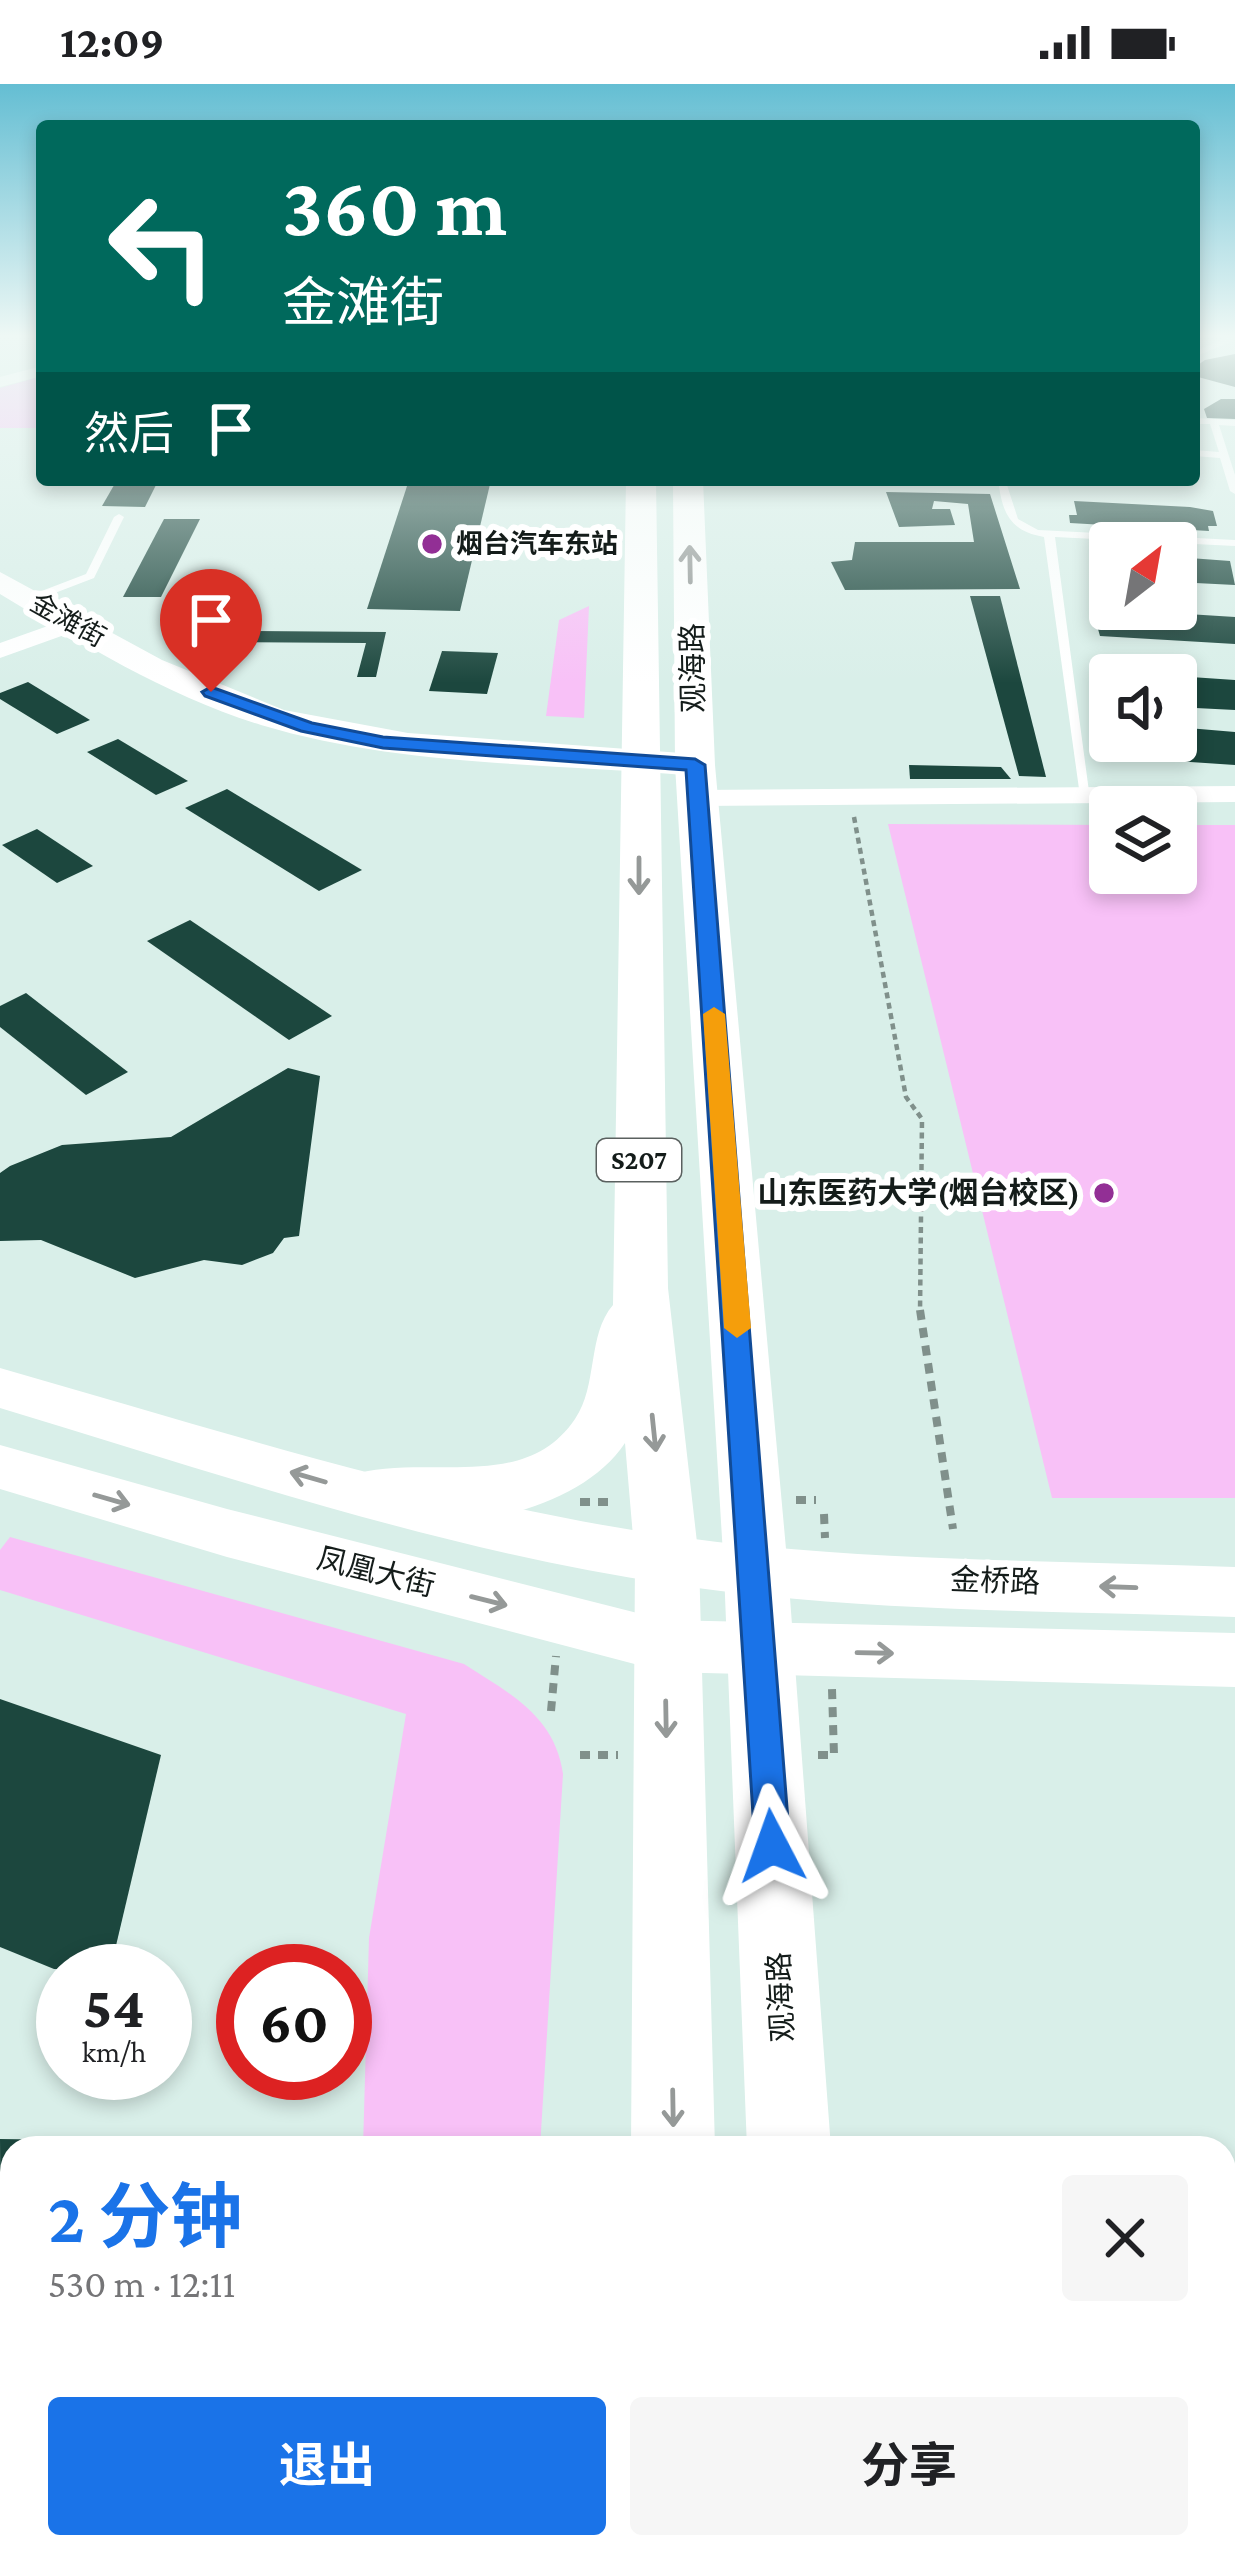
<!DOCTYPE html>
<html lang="zh">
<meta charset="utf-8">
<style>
:root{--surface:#fff;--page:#f6f6f6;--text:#202124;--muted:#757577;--accent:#1a73e8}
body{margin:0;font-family:"Crimson Pro","Noto Sans SC",serif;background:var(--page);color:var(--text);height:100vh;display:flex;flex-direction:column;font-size:45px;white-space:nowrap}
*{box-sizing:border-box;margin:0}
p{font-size:39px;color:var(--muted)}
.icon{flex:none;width:66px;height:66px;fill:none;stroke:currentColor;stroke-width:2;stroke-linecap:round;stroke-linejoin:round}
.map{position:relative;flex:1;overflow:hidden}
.side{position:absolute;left:0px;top:2052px;width:1236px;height:423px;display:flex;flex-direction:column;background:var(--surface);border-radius:36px 36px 0 0;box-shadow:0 6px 18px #0003}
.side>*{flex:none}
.top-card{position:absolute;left:36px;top:36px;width:1164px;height:366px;border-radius:12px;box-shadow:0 6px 18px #0003;background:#00695c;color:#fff;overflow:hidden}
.needle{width:78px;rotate:31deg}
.fabs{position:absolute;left:1089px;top:438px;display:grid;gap:24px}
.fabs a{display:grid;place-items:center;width:108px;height:108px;border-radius:12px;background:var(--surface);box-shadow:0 6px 18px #0003;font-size:60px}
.speed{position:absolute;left:36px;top:1860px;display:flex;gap:24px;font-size:60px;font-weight:700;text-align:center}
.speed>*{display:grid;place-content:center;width:156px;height:156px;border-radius:50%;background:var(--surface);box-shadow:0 6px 18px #0003;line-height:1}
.speed small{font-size:30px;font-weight:400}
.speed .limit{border:18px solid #d22;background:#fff;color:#111}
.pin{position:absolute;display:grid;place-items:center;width:102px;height:102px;color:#fff;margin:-123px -51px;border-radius:50% 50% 50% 0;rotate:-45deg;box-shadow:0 0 12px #0007}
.pin .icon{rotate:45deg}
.me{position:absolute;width:132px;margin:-66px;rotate:356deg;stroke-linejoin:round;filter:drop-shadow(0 0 9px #0008)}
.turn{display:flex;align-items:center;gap:42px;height:252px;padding:0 48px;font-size:54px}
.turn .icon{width:156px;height:156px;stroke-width:2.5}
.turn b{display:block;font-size:84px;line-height:102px}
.then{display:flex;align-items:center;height:114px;padding:0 48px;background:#0003;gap:24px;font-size:45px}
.round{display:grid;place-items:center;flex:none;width:126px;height:126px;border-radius:12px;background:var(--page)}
.head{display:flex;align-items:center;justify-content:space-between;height:204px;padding:0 48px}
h1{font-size:72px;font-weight:700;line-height:90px;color:var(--accent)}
.button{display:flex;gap:24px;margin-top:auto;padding:24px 48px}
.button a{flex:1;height:138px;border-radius:12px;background:var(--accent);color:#fff;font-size:48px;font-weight:700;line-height:138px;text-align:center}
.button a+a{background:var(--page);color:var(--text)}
.status{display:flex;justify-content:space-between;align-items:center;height:84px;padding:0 60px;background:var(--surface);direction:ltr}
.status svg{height:33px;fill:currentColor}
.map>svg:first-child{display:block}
.green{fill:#f8c1f7}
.building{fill:#1c473e}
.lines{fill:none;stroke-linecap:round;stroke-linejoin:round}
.path-far1{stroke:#80908b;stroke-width:4.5;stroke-dasharray:6 4.5;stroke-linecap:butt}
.path{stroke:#80908b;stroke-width:8;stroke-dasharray:10 8;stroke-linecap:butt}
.lane{fill:#fff;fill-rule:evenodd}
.street{fill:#fff;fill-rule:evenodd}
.secondary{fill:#fff;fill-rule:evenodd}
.primary{fill:#fff;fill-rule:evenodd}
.oneway{stroke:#959998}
.route{fill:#1a73e8;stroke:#114b97;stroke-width:3}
.slow{fill:#f59e0b}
.poi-dot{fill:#922f95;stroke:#fff;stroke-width:4.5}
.labels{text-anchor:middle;stroke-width:12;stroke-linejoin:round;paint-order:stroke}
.far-poi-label{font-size:27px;font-weight:bold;fill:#141c1a;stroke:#fff;text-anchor:start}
.far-street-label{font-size:27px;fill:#141c1a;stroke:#fff}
.shield{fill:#fff;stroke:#5a605f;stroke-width:3}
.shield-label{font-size:27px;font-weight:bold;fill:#141c1a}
.street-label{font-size:30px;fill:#141c1a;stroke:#fff}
.poi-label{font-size:30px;font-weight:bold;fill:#141c1a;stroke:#fff;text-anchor:end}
</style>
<div class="status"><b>12:09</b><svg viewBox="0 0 49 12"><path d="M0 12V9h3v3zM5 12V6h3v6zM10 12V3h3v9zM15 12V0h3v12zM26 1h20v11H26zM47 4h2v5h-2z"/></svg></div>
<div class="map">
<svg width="1235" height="2474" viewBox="0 0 1235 2474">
<rect width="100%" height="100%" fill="#d9efe9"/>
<g class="green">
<path d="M42,292V344H0V304Z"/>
<path d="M589,522L584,634L546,632L559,536Z"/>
<path d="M888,740L1110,741V789H1176V741H1235V1414H1052Z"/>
<path d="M10,1453L464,1580C509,1609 555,1632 563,1690L540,2064H363L369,1854L406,1630L0,1506V1466Z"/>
</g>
<g class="building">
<path d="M1235,270V303L1198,293L1195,283L1205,276Z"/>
<path d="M1221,315H1235V335L1207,334L1204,325Z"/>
<path d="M117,396L158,397L145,423L102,422Z"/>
<path d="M409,396H491L460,527L367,525Z"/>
<path d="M886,408L990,410L1020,505L845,506L831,478L852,476L855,458H974L968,420L934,417L932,425H950L955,441L899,443Z"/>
<path d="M1074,417L1190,423L1213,427L1217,442H1208L1209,447L1070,439L1069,431H1077Z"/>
<path d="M164,435H200L161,513H123Z"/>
<path d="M1089,468L1110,470V494H1097Z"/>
<path d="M1176,473L1230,477L1235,501L1176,498Z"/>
<path d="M970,512H1000L1046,693L1019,692Z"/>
<path d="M1092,524L1235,533V560L1100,552Z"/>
<path d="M239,547L386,548L376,593H357L366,559L235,558Z"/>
<path d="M442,567L498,569L487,610L429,607Z"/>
<path d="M1176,592L1235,596V626L1176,623Z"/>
<path d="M28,598L90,636L57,650L0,615V609Z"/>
<path d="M1176,643L1235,648V681L1116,673L1112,657H1176Z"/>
<path d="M118,655L188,697L156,711L87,668Z"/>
<path d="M909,681L1001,683L1011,695H910Z"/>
<path d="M227,705L362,786L319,807L185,724Z"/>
<path d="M37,745L93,782L57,799L2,761Z"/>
<path d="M190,836L332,932L289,956L147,857Z"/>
<path d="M26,909L128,988L86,1011L0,943V922Z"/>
<path d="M288,984L320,992L299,1152L284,1154L273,1169L242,1181L204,1176L135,1194L41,1156L0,1157V1089L10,1082L62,1061L171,1053Z"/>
<path d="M0,1615L161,1671L110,1887L54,1885L0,1863Z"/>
<path d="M0,2055L70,2056L68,2064H12V2309L2,2354Z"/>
</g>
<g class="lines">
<path class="path-far1" d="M854,733L906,1013L922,1035L920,1229"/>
<g class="path">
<path d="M920,1226L953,1445"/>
<path d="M796,1416H816"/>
<path d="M580,1418H615"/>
<path d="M824,1430L825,1454"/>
<path d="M551,1627L556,1572"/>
<path d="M580,1671H618"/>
<path d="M818,1671H834L832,1605"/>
</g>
<g class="lane">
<path d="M1230,252H1235V256L1194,273V268Z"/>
<path d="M1194,334L1235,336V342L1219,341L1235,391V410L1230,407L1220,374L1194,372V366L1219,368L1210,340H1194Z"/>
<path d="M957,396L1006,398L1018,435L1038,446L1235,456V462L1055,453L1090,715L1080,712L1044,453C1013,448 1003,432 999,402Z"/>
<path d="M119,430L124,433L94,494L34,517H26V513L86,490L114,433Z"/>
</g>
<g class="street">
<path d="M42,282V292L0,303V293Z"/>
<path d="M73,533L84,540L81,545L0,574V559Z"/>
<path d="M1235,702V718L698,722L685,714L698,706Z"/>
</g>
<g class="secondary">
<path d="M0,488L162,576L284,626L408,649L695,670L707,674L713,681L707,688L695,692C550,679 401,683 261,641C167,612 83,560 0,510Z"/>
<path d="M0,1284C221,1347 442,1419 671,1452C858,1478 1047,1476 1235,1483V1533C1047,1526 857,1529 670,1500C441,1466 221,1391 0,1324Z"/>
<path d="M0,1361L227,1425L665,1536L1235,1549V1603L665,1588L227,1473L0,1405Z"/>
</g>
<g class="primary">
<path d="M626,396H656L668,1204L699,1476L715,2064H631L635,1476L625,1359C575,1434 431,1456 349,1428L340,1410L349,1392C422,1367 523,1412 575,1335C598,1302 587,1251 613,1221Z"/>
<path d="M673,396H703L715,681L788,1487L831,2064H747L724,1487L675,681Z"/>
<rect x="632" y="2463" width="96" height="11"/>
<path d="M762,2463H858L859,2474H763Z"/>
</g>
</g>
<defs><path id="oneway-shaft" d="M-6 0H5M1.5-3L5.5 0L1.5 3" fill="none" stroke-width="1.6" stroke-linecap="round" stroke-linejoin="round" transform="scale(3)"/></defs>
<g class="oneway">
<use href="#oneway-shaft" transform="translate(690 480) rotate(-91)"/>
<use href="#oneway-shaft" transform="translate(639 792) rotate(90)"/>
<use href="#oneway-shaft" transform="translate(654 1349) rotate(84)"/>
<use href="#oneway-shaft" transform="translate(308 1393) rotate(-164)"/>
<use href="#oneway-shaft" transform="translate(112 1416) rotate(16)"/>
<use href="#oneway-shaft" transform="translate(1118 1503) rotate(-178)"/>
<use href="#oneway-shaft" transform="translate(489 1517) rotate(14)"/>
<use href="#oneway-shaft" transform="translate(875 1569) rotate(1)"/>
<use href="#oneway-shaft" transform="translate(666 1635) rotate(89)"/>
<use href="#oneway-shaft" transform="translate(673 2024) rotate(89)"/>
</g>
<linearGradient id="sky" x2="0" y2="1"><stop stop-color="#64bed3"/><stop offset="0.42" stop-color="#eef8f5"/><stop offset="1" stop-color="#eef8f5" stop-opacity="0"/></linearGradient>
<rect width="1235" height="599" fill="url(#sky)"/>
<path class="route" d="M211,603L312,639L383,653L695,675L705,681L790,1762L785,1774L772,1779L760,1774L755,1762L686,686L383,664L301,647L205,612L202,608Z"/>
<path class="slow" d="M714,923L725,930L751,1244L737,1254L724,1244L703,930Z"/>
<g class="poi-dot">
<circle cx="432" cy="460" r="12"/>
<circle cx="1104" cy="1109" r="12"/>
</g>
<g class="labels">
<g class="far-poi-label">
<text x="456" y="469">烟台汽车东站</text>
</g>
<g class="far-street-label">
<text transform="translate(68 536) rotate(29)" y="9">金滩街</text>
</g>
<rect class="shield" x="597" y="1055" width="84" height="42" rx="9"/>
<g class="shield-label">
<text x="639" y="1085">S207</text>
</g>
<g class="street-label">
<text transform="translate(693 584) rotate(-91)" y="10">观海路</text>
<text transform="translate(376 1488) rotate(14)" y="10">凤凰大街</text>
<text transform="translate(995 1497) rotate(2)" y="10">金桥路</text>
<text transform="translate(781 1913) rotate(-93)" y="10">观海路</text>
</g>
<g class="poi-label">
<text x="1080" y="1119">山东医药大学(烟台校区)</text>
</g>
</g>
</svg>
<div class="fabs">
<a><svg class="needle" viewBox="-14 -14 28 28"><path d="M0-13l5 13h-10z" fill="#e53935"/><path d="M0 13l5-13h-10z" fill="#757577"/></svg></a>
<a><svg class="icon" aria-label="sound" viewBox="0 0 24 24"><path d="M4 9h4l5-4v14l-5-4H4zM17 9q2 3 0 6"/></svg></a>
<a><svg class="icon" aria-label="layers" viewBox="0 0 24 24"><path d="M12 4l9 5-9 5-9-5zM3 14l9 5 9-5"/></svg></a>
</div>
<div class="speed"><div>54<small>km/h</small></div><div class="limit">60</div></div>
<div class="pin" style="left:211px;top:608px;background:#d93025"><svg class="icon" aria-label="arrive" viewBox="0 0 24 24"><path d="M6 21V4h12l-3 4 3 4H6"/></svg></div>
<svg class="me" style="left:772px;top:1762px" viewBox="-20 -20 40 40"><path d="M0-17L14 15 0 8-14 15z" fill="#1a73e8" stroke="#fff" stroke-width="4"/></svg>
<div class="top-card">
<div class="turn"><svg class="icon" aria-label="left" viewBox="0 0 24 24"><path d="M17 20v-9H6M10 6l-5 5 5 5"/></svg><div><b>360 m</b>金滩街</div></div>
<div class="then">然后<svg class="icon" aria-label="arrive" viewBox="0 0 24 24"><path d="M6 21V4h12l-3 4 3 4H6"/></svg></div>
</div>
<section class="side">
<div class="head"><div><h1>2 分钟</h1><p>530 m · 12:11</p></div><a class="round"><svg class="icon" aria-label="close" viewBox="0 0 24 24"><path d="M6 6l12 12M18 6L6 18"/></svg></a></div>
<div class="button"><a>退出</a><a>分享</a></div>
</section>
</div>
